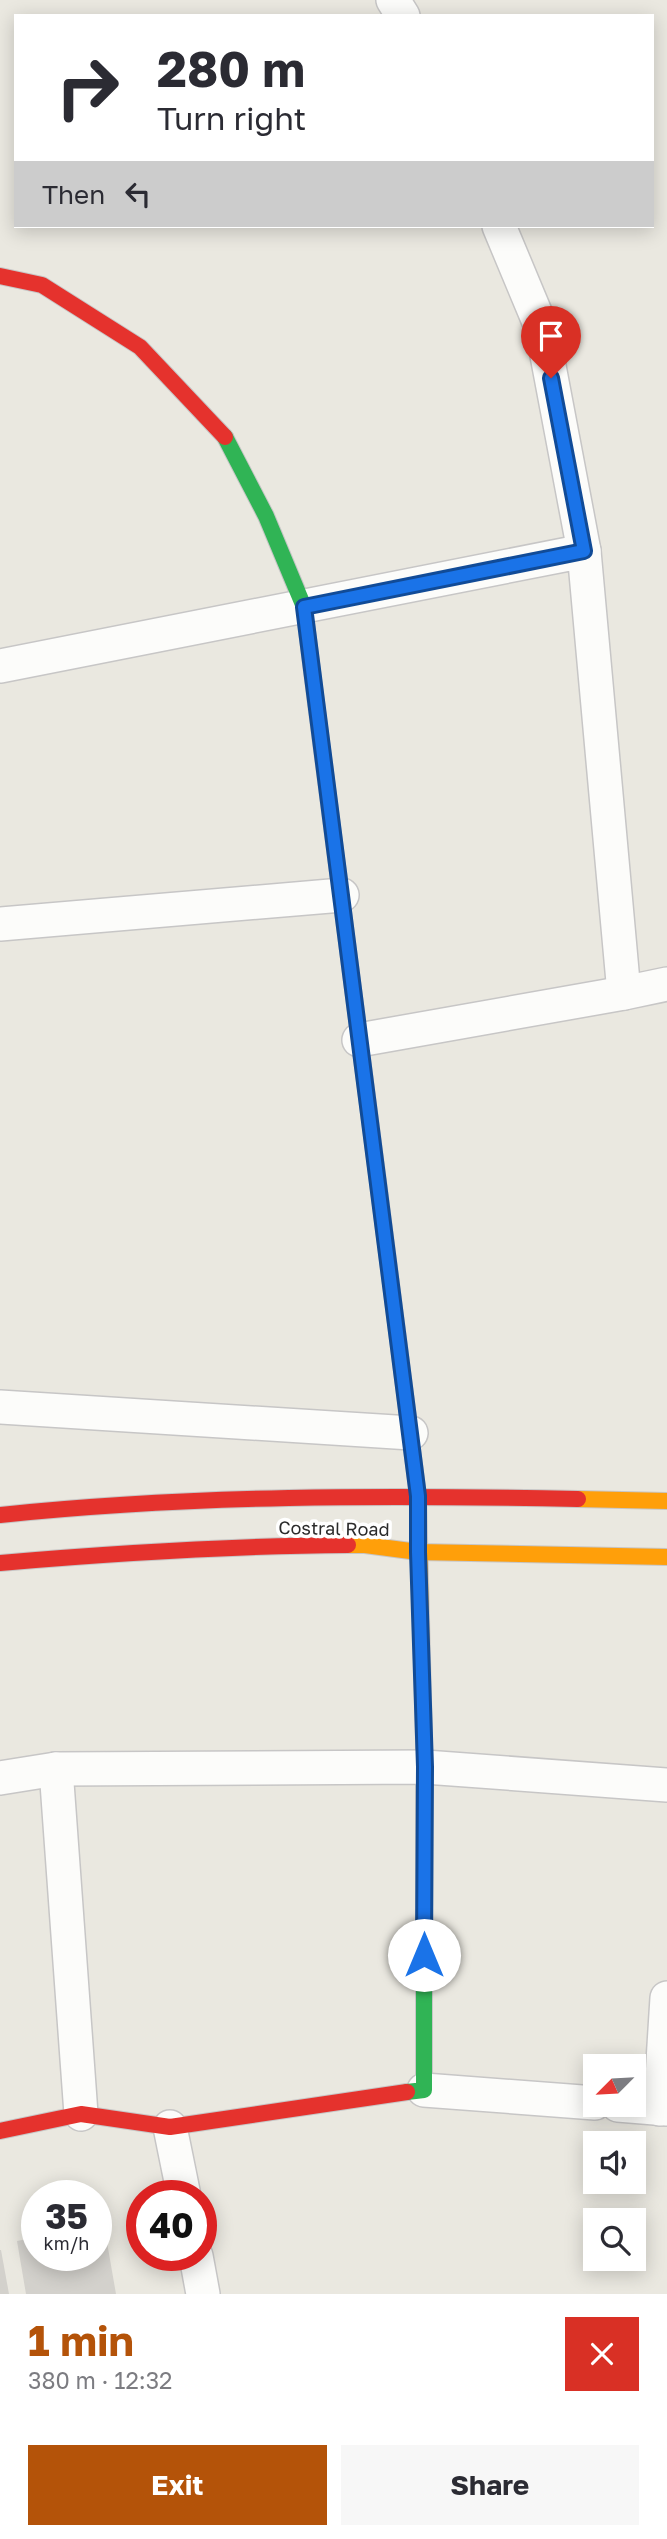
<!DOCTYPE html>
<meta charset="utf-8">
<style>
:root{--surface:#fff;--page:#f7f7f7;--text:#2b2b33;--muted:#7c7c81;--accent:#b45309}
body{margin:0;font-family:"Golos Text",sans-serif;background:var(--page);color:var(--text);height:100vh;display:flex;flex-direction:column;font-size:26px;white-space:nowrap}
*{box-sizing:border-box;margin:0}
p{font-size:23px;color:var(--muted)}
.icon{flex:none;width:38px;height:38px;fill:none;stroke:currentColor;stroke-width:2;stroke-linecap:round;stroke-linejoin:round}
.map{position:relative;height:2294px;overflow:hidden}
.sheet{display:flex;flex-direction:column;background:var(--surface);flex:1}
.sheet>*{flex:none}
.banner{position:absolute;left:14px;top:14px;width:640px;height:214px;border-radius:0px;box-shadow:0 4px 18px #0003;background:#fff;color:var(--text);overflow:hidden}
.needle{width:46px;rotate:246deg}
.tools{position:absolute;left:583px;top:2054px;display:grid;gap:14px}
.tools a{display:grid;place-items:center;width:63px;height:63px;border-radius:0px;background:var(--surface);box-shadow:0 4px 18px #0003;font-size:35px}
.speed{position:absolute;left:21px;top:2180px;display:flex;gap:14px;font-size:35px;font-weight:700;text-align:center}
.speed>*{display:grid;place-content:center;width:91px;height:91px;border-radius:50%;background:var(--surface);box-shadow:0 4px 18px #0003;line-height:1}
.speed small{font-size:18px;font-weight:400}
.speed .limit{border:10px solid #d22;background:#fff;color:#111}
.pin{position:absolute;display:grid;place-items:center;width:60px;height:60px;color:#fff;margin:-72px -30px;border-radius:50% 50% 50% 0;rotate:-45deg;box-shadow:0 0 7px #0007}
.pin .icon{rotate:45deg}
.me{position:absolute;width:77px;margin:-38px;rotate:0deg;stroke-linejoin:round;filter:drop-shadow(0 0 5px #0008)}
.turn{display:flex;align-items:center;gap:24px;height:147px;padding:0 28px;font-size:32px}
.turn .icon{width:91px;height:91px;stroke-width:2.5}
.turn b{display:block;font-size:49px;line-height:60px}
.then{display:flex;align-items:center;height:66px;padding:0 28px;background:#0003;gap:14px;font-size:26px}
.round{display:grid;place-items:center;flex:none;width:74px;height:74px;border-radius:0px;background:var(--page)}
.head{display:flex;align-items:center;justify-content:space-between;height:119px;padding:0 28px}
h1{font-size:42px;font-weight:700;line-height:52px;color:var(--accent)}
.action{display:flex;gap:14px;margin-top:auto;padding:14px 28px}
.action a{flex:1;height:80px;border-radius:0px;background:var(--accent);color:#fff;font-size:28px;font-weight:700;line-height:80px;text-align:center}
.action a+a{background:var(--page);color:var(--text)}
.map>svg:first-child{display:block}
.building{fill:#d3d1cc}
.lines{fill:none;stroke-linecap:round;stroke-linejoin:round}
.street-casing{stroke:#c7c6c6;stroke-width:36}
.fast-casing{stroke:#c7c6c6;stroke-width:18}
.slow-casing{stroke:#c7c6c6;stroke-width:18}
.jam-casing{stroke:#c7c6c6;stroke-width:18}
.street{stroke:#fcfcfa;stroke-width:33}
.fast{stroke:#30b455;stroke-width:16}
.slow{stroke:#ff9f0a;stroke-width:16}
.jam{stroke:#e5322d;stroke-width:16}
.route-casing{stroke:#114b97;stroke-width:18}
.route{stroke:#1a73e8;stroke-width:12}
.labels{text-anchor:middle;stroke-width:7;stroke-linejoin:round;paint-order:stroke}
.street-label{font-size:18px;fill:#2b2b2b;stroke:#fff}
</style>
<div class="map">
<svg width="667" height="2294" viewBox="0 0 667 2294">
<rect width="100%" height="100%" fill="#eae8e0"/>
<g class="building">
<path d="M104,2225L116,2294H26L17,2241L37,2237V2256H96V2227Z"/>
<path d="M0,2250H1L9,2294H0Z"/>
</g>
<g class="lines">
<g class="street-casing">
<g id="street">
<path d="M393,0L403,16"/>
<path d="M499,226L542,329L584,551"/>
<path d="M0,666L584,551L624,993"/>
<path d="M0,924L342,895"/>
<path d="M359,1040L624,993L667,984"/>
<path d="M0,1407L411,1433"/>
<path d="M56,1769L81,2114"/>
<path d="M0,1778L56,1769L425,1767L667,1785"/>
<path d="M424,2090L595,2103"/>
<path d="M618,2105L667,2109"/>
<path d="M660,2109L667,1998"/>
<path d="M170,2127L184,2196"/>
<path d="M196,2256L203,2294"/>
</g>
</g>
<g class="fast-casing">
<g id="fast">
<path d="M225,437L266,516L304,607L316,703"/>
<path d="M407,2092L424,2090V1741"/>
</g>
</g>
<g class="slow-casing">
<g id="slow">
<path d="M378,1182L418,1496L424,1741"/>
<path d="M578,1499L667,1501"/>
<path d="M348,1545H365L418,1552L667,1557"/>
</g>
</g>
<g class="jam-casing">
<g id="jam">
<path d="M0,276L42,285L140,347L225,437"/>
<path d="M316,703L378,1182"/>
<path d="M0,1515C193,1495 384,1495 578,1499"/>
<path d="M0,1563C116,1553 231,1546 348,1545"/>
<path d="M0,2131L81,2114L170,2127L407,2092"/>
</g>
</g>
<use href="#street" class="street"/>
<use href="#fast" class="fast"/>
<use href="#slow" class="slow"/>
<use href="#jam" class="jam"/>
</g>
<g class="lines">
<g class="route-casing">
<path id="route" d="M424,1955L425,1767L418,1552V1496L304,607L584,551L551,378"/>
</g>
<use href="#route" class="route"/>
</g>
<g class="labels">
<g class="street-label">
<text transform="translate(334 1529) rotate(1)" y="6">Costral Road</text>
</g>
</g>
</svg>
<div class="tools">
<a><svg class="needle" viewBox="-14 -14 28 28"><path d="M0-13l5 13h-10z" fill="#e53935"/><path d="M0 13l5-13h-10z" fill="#7c7c81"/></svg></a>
<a><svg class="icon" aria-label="sound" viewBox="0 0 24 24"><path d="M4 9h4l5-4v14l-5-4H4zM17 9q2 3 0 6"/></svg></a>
<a><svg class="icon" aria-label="search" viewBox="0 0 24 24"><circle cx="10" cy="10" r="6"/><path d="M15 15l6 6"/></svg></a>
</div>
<div class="speed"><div>35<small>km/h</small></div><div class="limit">40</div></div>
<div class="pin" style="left:551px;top:378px;background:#d93025"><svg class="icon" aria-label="arrive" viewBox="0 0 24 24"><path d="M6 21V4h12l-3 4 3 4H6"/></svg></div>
<svg class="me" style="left:424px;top:1955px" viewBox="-20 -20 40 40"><circle r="19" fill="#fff"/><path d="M0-13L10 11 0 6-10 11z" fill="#1a73e8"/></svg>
<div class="banner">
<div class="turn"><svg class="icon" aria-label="right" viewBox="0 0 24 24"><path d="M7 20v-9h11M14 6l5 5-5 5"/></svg><div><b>280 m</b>Turn right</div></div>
<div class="then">Then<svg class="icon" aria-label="left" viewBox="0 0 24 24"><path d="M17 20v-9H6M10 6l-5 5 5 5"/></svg></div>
</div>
</div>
<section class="sheet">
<div class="head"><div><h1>1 min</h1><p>380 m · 12:32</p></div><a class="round" style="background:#d93025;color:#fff"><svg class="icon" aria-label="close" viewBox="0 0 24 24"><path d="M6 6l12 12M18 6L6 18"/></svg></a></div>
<div class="action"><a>Exit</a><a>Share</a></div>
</section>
